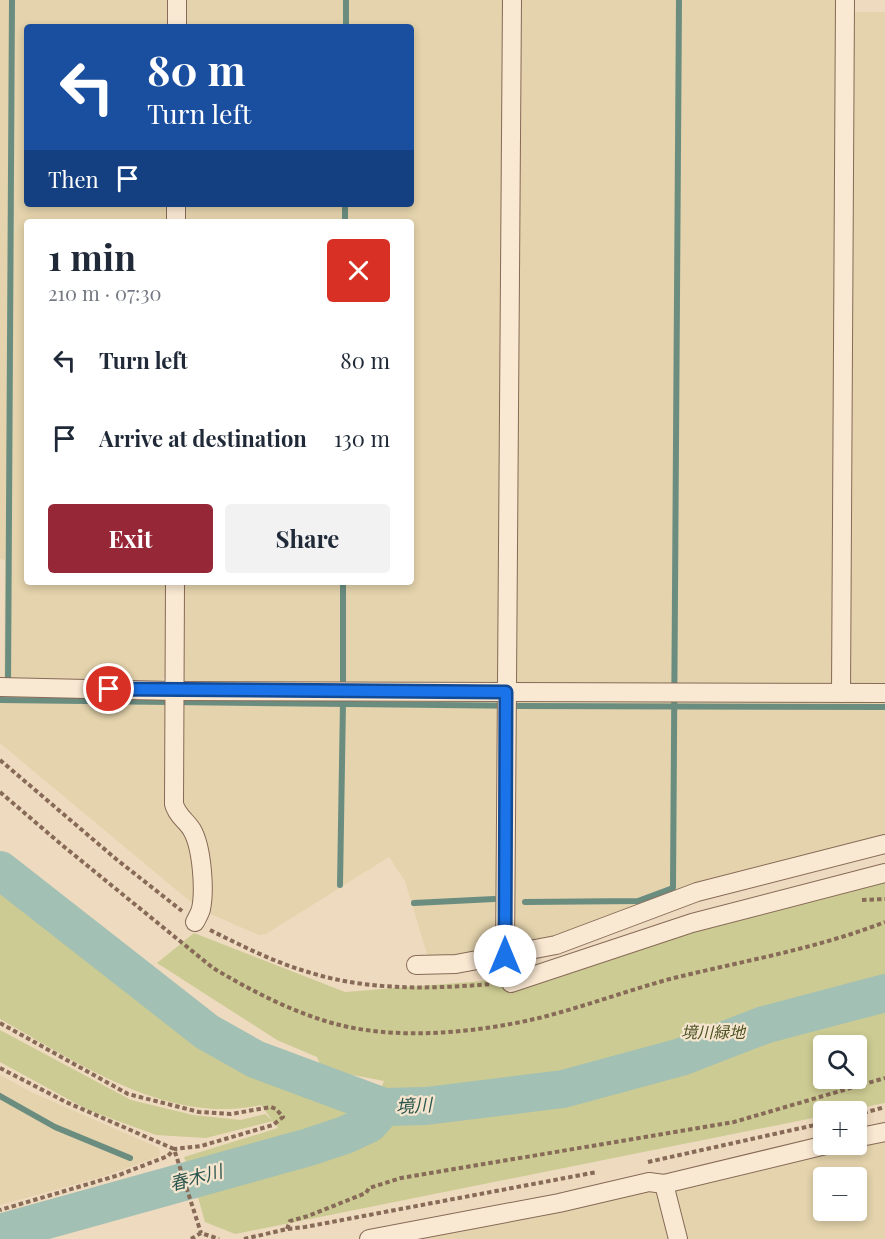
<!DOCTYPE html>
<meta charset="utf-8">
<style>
:root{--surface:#fff;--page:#f2f2f3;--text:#1f2937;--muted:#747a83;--accent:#962736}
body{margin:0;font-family:"Playfair Display","Noto Sans JP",serif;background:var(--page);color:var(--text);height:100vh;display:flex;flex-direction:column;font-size:22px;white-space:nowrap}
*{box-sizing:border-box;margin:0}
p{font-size:20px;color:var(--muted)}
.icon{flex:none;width:33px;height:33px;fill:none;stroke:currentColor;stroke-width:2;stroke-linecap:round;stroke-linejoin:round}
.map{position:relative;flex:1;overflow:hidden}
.details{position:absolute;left:24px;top:219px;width:390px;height:366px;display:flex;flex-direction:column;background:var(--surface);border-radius:6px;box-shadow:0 3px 9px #0003}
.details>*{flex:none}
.hud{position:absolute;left:24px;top:24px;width:390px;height:183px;border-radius:6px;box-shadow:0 3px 9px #0003;background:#1a4fa0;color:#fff;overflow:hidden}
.tools{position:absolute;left:813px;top:1035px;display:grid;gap:12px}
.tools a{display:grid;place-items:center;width:54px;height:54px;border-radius:6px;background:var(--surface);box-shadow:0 3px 9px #0003;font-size:30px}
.pin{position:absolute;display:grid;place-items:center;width:51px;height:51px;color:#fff;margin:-26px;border:3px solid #fff;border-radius:50%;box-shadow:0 2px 6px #0007}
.me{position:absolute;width:66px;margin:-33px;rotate:0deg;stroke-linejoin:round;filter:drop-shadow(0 0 4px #0008)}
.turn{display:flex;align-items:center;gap:21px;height:126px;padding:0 24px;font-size:27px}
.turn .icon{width:78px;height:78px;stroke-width:2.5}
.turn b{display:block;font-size:42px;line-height:51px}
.then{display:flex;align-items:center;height:57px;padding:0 24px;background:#0003;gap:12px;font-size:22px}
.round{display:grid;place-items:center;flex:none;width:63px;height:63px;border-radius:6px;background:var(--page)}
.head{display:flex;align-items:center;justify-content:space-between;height:102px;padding:0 24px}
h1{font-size:36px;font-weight:700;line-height:45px}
.button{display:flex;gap:12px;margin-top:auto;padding:12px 24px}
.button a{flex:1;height:69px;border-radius:6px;background:var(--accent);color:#fff;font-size:24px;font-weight:700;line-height:69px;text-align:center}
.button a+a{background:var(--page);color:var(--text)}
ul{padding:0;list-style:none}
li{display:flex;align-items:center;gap:18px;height:78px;padding:0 24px}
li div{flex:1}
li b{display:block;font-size:22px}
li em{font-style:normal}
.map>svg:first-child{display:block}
.farmland{fill:#e4d3ac;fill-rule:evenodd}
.green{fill:#cccb93;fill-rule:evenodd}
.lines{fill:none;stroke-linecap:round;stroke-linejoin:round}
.stream{stroke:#6a8d80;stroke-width:6}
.river{stroke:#a2c0b3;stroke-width:38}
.minor-casing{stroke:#876a57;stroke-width:20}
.path{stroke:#876a57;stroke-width:4;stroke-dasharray:4.5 3;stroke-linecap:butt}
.minor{stroke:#f9e8d2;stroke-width:18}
.route-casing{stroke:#114b97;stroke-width:15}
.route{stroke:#1a73e8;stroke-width:10}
.labels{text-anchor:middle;stroke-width:4.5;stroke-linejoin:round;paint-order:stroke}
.park-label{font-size:16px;font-style:italic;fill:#4d5222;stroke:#f5e5cf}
.water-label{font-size:18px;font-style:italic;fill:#2b564e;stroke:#f5e5cf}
</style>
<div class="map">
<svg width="885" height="1239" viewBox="0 0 885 1239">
<rect width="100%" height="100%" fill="#eedabf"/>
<g class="farmland">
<path d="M0,0H170V27H27V204H169V222H27V582H166L165,677L157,684L4,683L5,560L0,559Z"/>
<path d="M181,0H505L501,679L492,686H183L178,582H411V222H180V204H411V27H181Z"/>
<path d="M516,0H838L835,678L832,687H519L513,677Z"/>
<path d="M848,12H885V690L851,689L845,682Z"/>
<path d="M0,694L168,698L170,801L189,833L197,907L0,743Z"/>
<path d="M179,695L497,696L500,701L501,938L494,954L429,961L405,881L389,857L266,934L259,935L206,912L179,808Z"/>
<path d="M885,700V840L552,942L513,944L512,701Z"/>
<path d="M0,1075L31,1092L159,1148L160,1156L102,1177L0,1205Z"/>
<path d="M885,1138V1239H683L674,1192L679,1185ZM824,1178H856V1210H824Z"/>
<path d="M650,1190L661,1195L672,1239H424Z"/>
</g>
<g class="green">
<path d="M885,879V1103L845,1111L824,1112L823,1116L235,1234L205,1222L196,1190L360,1140L384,1081L322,1069L317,1057L277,1040L157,963L194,933L345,992L508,979ZM824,1046H856V1078H824Z"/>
<path d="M0,886L49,928L100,968L202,1043L266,1075L303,1091L332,1095L353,1105L354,1125L190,1173L184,1157L278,1128L273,1121L206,1138L156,1135L88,1110L0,1062V1030L131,1100L193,1115L241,1120L265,1114L272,1120L261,1105C168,1126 77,1062 0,1019Z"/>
</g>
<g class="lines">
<g class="stream">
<path d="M346,27V0"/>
<path d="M345,222V204"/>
<path d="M8,686L12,0"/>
<path d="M343,689V582"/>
<path d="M0,700L521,706L885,707"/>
<path d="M340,885L343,702"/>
<path d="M525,902L638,901L673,888L679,0"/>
<path d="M414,903L494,899"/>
<path d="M0,1096L55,1127L130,1158"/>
</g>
<g class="river">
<path d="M0,870L207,1032L255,1059L384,1107L426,1106L563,1089L681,1057L764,1025L885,993"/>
<path d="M0,1233L309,1147L345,1135L369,1124L384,1107"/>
</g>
<g class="minor-casing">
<g id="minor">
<path d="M177,27V0"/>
<path d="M176,222V204"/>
<path d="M175,582L174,804C177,816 186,820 192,830C202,847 205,890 201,909C200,913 197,918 195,922"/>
<path d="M0,687L174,691L885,693"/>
<path d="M841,693L845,0"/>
<path d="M505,956L512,0"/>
<path d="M416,965L456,964L556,945L697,892L885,844"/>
<path d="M511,983L692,923L885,873"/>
<path d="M856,1138L885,1132"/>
<path d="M664,1184L678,1239"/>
<path d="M369,1239L559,1203L649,1182L664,1184L830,1144"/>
</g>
</g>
<g class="path">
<path d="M0,760L116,859L182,911"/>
<path d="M0,792L62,845L213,968C250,990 290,1011 332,1023C396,1041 475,1033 539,1018C583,1007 626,991 670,979C742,961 816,949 885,922"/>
<path d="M862,900L885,899"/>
<path d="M210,930C242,946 274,962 308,972C368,991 431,989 492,984"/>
<path d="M0,1023L128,1094L199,1112L231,1114L271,1107L276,1109L283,1117L273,1125L201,1146L174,1149L168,1156L119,1175L0,1210"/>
<path d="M0,1068L66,1102L174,1149L201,1233"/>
<path d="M856,1115L885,1107"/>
<path d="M648,1162L824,1123"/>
<path d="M287,1229L290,1221L308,1216L366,1193L369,1188L401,1178L734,1122L885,1078"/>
<path d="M191,1239L201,1233L219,1239"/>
<path d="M244,1239L287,1229L305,1227L597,1172"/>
</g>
<use href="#minor" class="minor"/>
</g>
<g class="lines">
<g class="route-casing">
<path id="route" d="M109,689L506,692L505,956"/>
</g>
<use href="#route" class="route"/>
</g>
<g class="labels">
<g class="park-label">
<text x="713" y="1038">境川緑地</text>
</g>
<g class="water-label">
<text transform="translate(414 1106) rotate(-3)" y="6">境川</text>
<text transform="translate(196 1178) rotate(-15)" y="6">春木川</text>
</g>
</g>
</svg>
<div class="tools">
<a><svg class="icon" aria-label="search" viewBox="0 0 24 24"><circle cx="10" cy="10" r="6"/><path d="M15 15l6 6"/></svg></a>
<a>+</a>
<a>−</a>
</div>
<div class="pin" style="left:109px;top:689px;background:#d93025"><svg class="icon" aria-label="arrive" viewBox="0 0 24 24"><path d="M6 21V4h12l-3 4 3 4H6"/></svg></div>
<svg class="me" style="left:505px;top:956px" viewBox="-20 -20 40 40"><circle r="19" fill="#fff"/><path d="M0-13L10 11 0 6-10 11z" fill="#1a73e8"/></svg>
<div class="hud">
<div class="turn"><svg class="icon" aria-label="left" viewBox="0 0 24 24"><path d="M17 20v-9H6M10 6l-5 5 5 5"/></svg><div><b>80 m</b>Turn left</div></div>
<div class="then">Then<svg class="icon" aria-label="arrive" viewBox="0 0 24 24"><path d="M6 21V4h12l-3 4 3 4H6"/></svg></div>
</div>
<section class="details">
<div class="head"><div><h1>1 min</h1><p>210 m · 07:30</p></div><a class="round" style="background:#d93025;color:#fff"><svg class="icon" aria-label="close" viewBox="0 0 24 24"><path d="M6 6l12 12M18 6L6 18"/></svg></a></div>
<ul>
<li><svg class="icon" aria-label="left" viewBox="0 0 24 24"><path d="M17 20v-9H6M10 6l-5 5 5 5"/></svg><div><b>Turn left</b></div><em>80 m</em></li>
<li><svg class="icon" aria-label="arrive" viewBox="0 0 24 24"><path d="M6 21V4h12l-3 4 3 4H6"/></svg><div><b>Arrive at destination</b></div><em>130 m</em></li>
</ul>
<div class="button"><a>Exit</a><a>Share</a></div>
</section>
</div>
